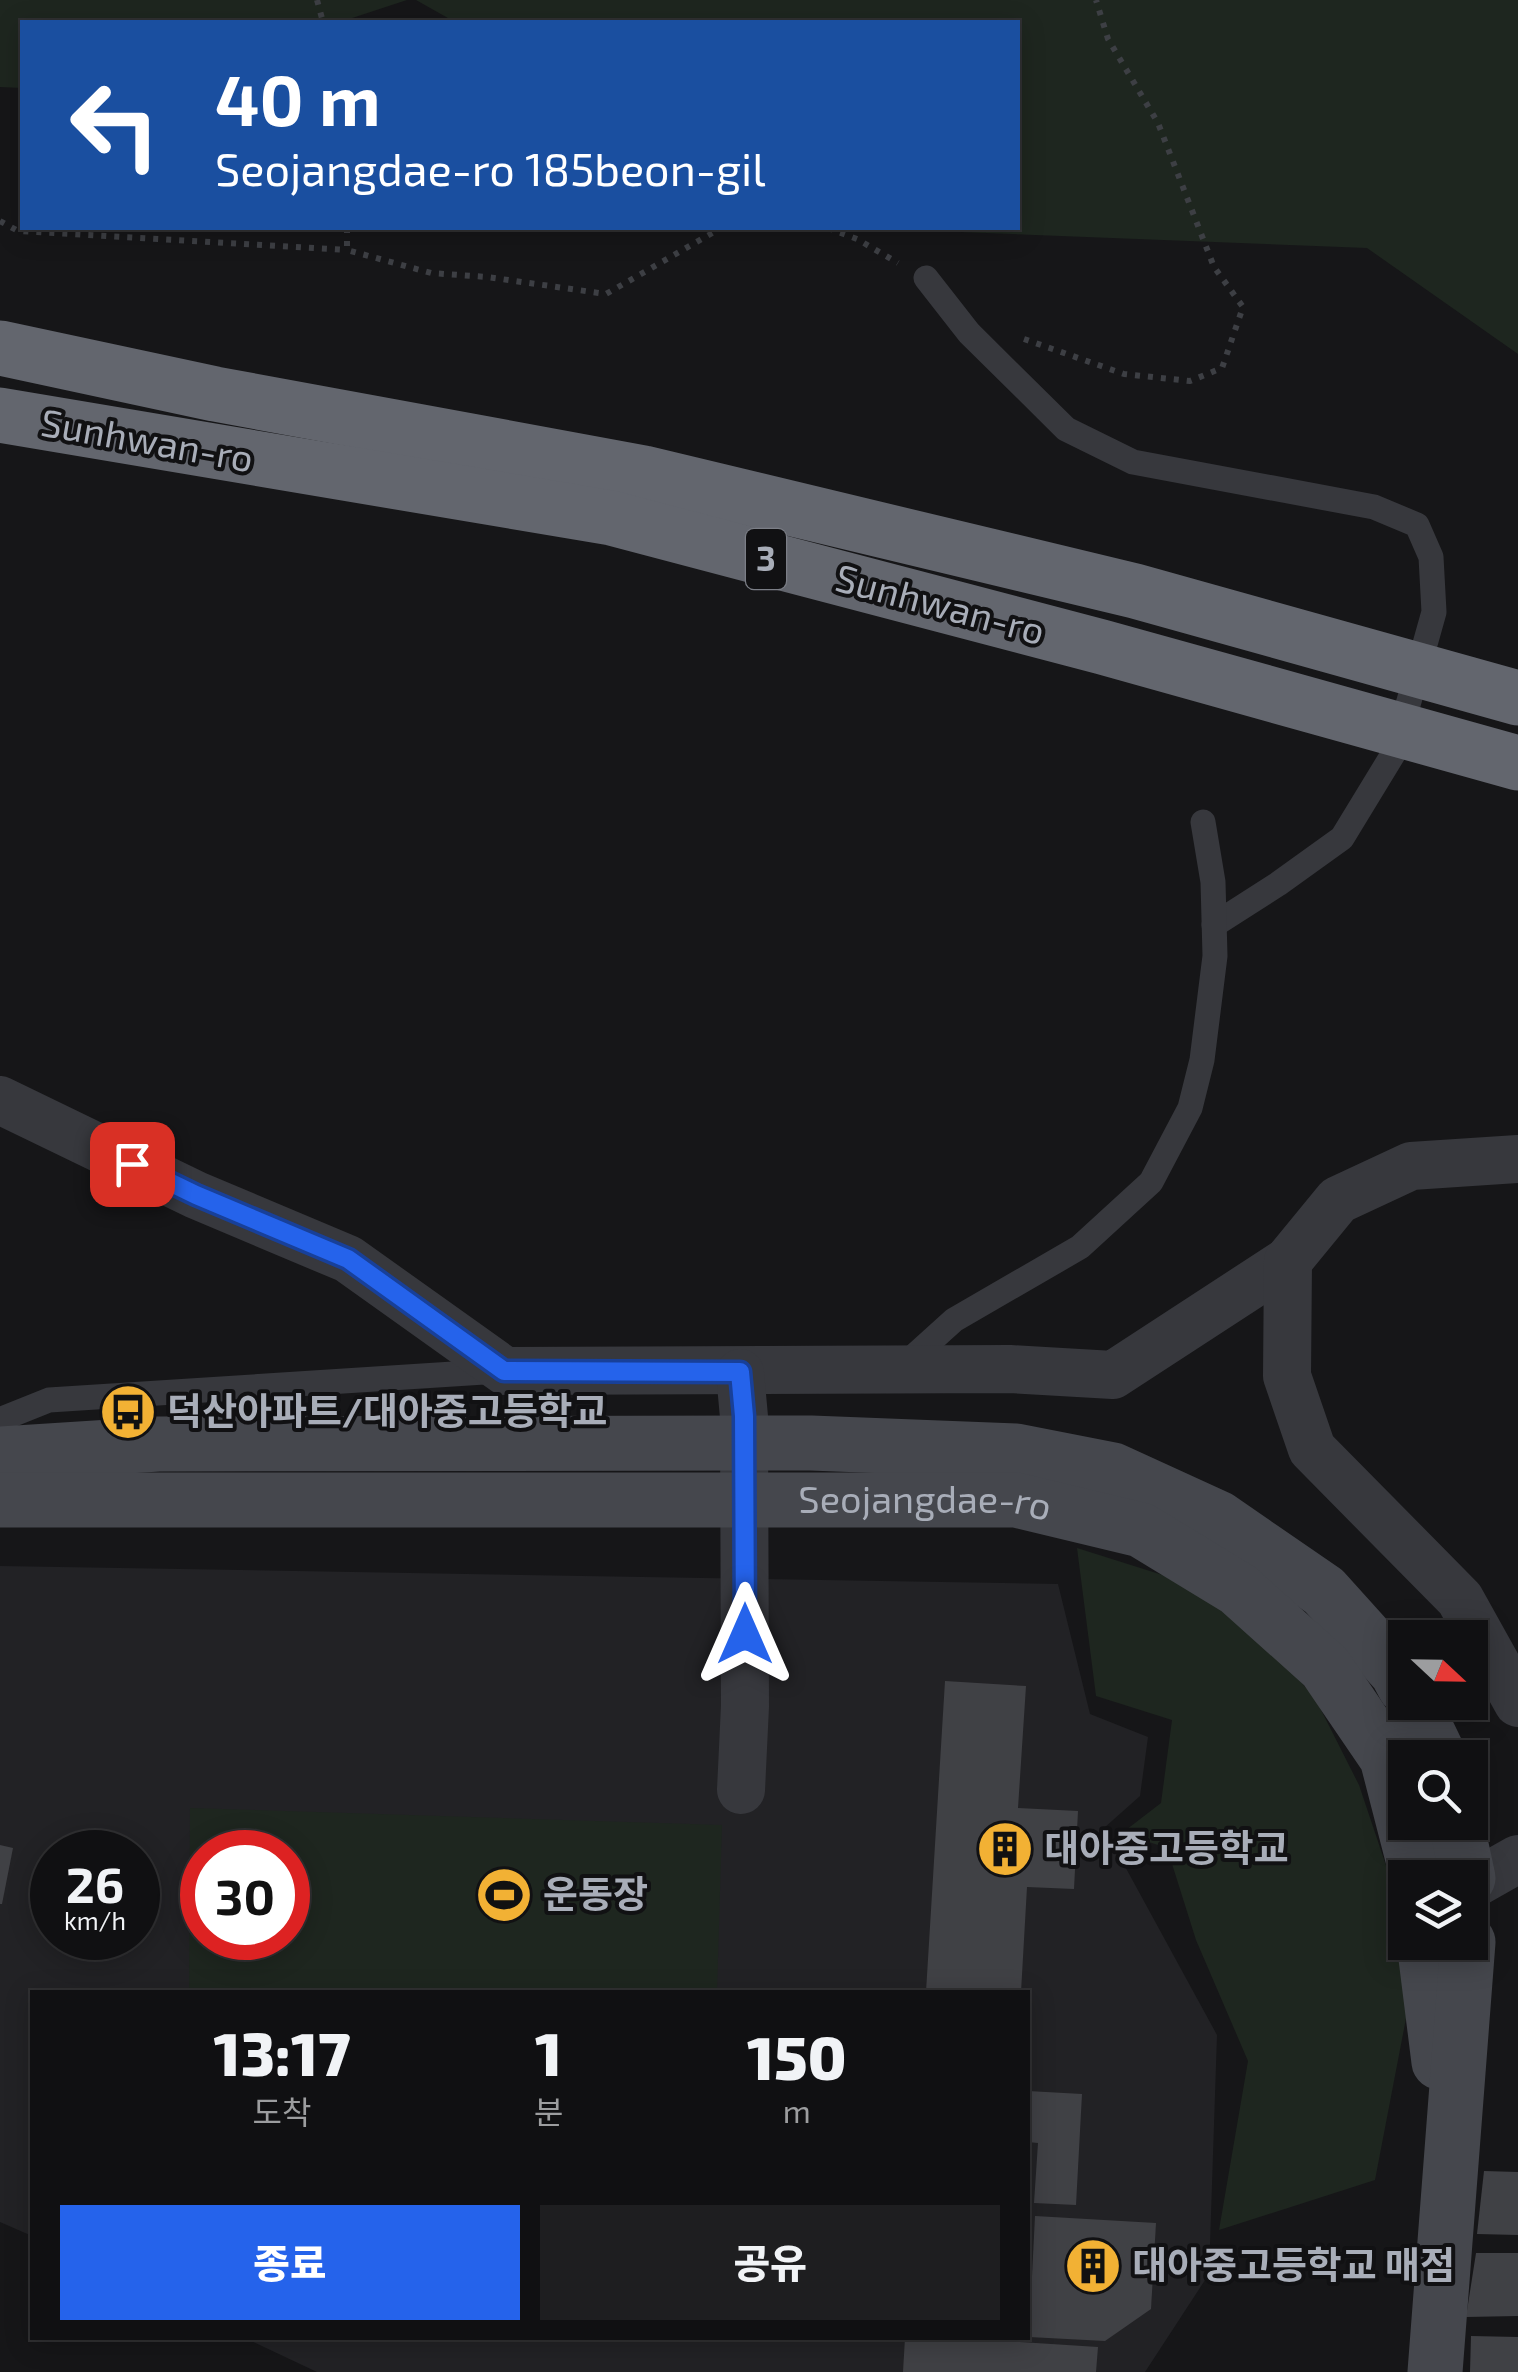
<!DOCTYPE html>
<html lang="ko">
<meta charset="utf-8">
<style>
:root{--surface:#101012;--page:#1e1e20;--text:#f1f3f6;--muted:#9c9d9f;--line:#303032;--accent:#2563eb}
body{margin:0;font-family:"Exo 2","Noto Sans KR",sans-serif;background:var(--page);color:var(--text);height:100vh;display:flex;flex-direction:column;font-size:38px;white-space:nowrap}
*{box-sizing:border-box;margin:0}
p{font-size:32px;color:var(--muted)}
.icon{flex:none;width:55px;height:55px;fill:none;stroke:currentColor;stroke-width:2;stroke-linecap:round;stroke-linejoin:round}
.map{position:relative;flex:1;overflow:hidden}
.panel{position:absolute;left:30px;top:1990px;width:1000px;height:350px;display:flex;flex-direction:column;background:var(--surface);border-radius:0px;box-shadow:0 5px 25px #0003,0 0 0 2px var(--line)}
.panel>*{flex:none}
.guide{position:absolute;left:20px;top:20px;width:1000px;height:210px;border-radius:0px;box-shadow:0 5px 25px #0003,0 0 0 2px var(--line);background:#1a4fa0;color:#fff;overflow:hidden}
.needle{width:65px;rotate:112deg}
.tools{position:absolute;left:1388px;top:1620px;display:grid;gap:20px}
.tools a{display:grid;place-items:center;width:100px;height:100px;border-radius:0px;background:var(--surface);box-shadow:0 5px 25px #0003,0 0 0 2px var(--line);font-size:50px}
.speed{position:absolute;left:30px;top:1830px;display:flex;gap:20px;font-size:50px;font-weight:700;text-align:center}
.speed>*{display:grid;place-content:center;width:130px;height:130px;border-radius:50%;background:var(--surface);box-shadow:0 5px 25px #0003,0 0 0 2px var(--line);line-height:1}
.speed small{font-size:25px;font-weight:400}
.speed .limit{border:15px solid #d22;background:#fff;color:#111}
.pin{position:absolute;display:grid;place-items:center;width:85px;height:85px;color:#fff;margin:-42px;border-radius:20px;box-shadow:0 5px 15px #0006}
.me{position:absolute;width:110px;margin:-55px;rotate:0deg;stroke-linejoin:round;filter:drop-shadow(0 0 8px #0008)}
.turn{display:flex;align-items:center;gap:35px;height:210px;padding:0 30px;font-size:45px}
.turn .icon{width:130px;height:130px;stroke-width:2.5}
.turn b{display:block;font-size:70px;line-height:85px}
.eta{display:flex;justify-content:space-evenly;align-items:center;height:170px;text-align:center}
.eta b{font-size:60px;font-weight:800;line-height:70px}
.cta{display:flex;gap:20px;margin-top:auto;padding:20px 30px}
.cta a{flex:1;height:115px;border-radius:0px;background:var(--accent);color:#fff;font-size:40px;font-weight:800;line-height:115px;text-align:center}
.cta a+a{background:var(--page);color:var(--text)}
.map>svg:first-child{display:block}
.built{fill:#222225;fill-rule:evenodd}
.green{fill:#1e261f;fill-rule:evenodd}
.building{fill:#404145}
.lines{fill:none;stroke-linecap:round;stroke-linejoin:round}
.path{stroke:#3d3f44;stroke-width:6;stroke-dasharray:5 8;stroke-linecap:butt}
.lane{stroke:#37383d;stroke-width:25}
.street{stroke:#37383d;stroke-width:48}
.secondary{stroke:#45474d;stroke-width:55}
.highway{stroke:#63666e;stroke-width:55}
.route-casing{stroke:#184099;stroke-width:25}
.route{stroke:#2563eb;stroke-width:18}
.labels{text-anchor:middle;stroke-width:8;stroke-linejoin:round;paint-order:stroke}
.shield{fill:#111113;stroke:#7b7e86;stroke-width:2.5}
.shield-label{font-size:35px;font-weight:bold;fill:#a8adb8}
.street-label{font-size:38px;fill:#a8adb8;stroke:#111113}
.poi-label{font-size:38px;font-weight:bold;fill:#a8adb8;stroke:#111113;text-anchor:start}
</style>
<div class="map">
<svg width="1518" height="2372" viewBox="0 0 1518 2372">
<rect width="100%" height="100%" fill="#161618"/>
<path class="built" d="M0,1566L1058,1584L1090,1714L1148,1737L1140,1796L1104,1828L1217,2035L1209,2274L1145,2372H317L245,2338H1028V1992H32V2236L0,2222ZM52,1852H138V1938H52ZM202,1852H288V1938H202Z"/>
<g class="green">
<path d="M0,0H407L340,22H22V88L0,87Z"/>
<path d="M416,0H1518V354L1367,248L860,228H1018V22H455Z"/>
<path d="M1077,1548L1172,1578L1250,1620L1316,1700L1359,1785L1405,1922V1942L1417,1961L1375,2180L1219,2230L1248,2061L1196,1940L1167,1848L1122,1833L1161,1803L1172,1720L1096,1696Z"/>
<path d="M190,1808L722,1825L717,1992H189ZM202,1852H288V1938H202Z"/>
</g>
<g class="building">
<path d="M945,1681L1026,1686L1018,1808L1078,1811L1074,1889L1027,1887L1021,1992H926Z"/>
<path d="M0,1845L13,1848L2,1904H0Z"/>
<path d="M1028,2091L1082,2094L1076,2205L1034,2203L1038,2143L1028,2142Z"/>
<path d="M1484,2171L1518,2172V2235L1477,2234Z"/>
<path d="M1035,2216L1156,2223L1151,2309L1105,2341L1029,2337Z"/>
<path d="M1476,2253H1518V2316L1466,2317Z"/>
<path d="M1471,2336L1518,2337V2372H1470Z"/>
<path d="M905,2338H1004V2341L1098,2347L1096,2372H903Z"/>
</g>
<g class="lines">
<g class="path">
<path d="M317,0L323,22"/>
<path d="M0,221L18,231L347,250"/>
<path d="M347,228V250L431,273L487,277L606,294L721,228"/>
<path d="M828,228L857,239L898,263"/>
<path d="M1024,339L1124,374L1190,381L1222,368L1243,307L1214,267L1158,123L1108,39L1096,0"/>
</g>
<g class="lane">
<path d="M926,278L969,333L1066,429L1133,462L1374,507L1417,525L1431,557L1434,612L1395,751L1342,838L1278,884L1214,925"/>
<path d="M902,1367L954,1320L1080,1247L1151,1182L1190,1108L1202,1060L1215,956L1213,882L1203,822"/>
<path d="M4,1418L49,1400L500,1371"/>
</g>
<g class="street">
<path d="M0,1100L196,1195L348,1259L505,1371L1010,1369L1113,1375L1288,1261"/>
<path d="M1518,1159L1411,1166L1338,1200L1288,1261L1287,1376L1312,1449L1460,1599L1518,1703"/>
<path d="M740,1373L744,1417L745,1706L741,1790"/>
<path d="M1470,1886L1518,1859"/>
</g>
<g class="secondary">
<path d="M0,1454L158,1444L811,1443L1016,1451L1113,1470L1218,1518L1324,1591L1397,1672L1405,1687"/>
<path id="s1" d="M0,1500H1016L1141,1530L1238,1589L1325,1667L1387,1758L1418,1878"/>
<path d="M1413,1702L1440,1758"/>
<path d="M1456,1822L1468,1878"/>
<path d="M1424,1942L1439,2062"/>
<path d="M1435,2372L1468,1942"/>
</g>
<g class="highway">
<path d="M0,348L215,394L644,473L1135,591L1518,698"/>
<path d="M0,415L611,518L1102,647L1518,763"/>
</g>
</g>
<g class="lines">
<g class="route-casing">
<path id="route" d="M132,1164L196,1195L348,1259L504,1371L740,1372L744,1416L745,1634"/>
</g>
<use href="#route" class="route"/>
</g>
<defs>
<g id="bus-disc" transform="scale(2.875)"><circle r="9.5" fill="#f2b134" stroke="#111113"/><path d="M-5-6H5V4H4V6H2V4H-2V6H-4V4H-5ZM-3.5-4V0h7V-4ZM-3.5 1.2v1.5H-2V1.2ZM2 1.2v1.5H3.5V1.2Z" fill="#111"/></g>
<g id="building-disc" transform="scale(2.875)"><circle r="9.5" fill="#f2b134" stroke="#111113"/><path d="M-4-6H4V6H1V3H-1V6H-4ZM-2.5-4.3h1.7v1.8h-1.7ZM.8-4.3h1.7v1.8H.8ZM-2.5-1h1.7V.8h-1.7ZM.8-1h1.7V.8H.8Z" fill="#111"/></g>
<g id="stadium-disc" transform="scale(2.875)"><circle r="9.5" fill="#f2b134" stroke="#111113"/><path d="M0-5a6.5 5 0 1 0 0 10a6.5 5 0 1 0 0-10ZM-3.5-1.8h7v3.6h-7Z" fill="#111"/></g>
</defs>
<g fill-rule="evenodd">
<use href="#bus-disc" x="128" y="1412"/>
<use href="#building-disc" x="1005" y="1849"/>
<use href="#stadium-disc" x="504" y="1895"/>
<use href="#building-disc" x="1093" y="2266"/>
</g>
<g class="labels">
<rect class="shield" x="746" y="529" width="40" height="60" rx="8"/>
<g class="shield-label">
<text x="766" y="571">3</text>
</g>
<g class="street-label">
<text transform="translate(147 441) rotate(10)" y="13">Sunhwan-ro</text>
<text transform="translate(940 605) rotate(15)" y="13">Sunhwan-ro</text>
<text dy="13" stroke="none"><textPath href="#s1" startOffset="925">Seojangdae-ro</textPath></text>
</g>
<g class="poi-label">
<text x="167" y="1425">덕산아파트/대아중고등학교</text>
<text x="1044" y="1862">대아중고등학교</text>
<text x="543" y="1908">운동장</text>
<text x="1132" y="2279">대아중고등학교 매점</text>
</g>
</g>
</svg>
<div class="tools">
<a><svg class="needle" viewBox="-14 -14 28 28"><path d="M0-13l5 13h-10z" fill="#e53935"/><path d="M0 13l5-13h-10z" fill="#9c9d9f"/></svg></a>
<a><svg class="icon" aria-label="search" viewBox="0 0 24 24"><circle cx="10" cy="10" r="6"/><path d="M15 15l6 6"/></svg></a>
<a><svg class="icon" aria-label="layers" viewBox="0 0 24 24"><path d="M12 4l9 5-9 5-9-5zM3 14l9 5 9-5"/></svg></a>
</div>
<div class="speed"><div>26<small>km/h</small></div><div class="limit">30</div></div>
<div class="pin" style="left:132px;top:1164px;background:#d93025"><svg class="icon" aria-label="arrive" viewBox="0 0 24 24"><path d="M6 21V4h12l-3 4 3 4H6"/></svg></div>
<svg class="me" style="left:745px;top:1634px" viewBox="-20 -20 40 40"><path d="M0-17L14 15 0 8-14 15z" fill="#2563eb" stroke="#fff" stroke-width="4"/></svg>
<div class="guide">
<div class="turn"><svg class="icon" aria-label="left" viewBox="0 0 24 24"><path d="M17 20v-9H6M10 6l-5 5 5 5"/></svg><div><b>40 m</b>Seojangdae-ro 185beon-gil</div></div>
</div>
<section class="panel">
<div class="eta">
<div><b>13:17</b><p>도착</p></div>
<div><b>1</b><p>분</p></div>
<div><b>150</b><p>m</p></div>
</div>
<div class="cta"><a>종료</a><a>공유</a></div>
</section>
</div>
